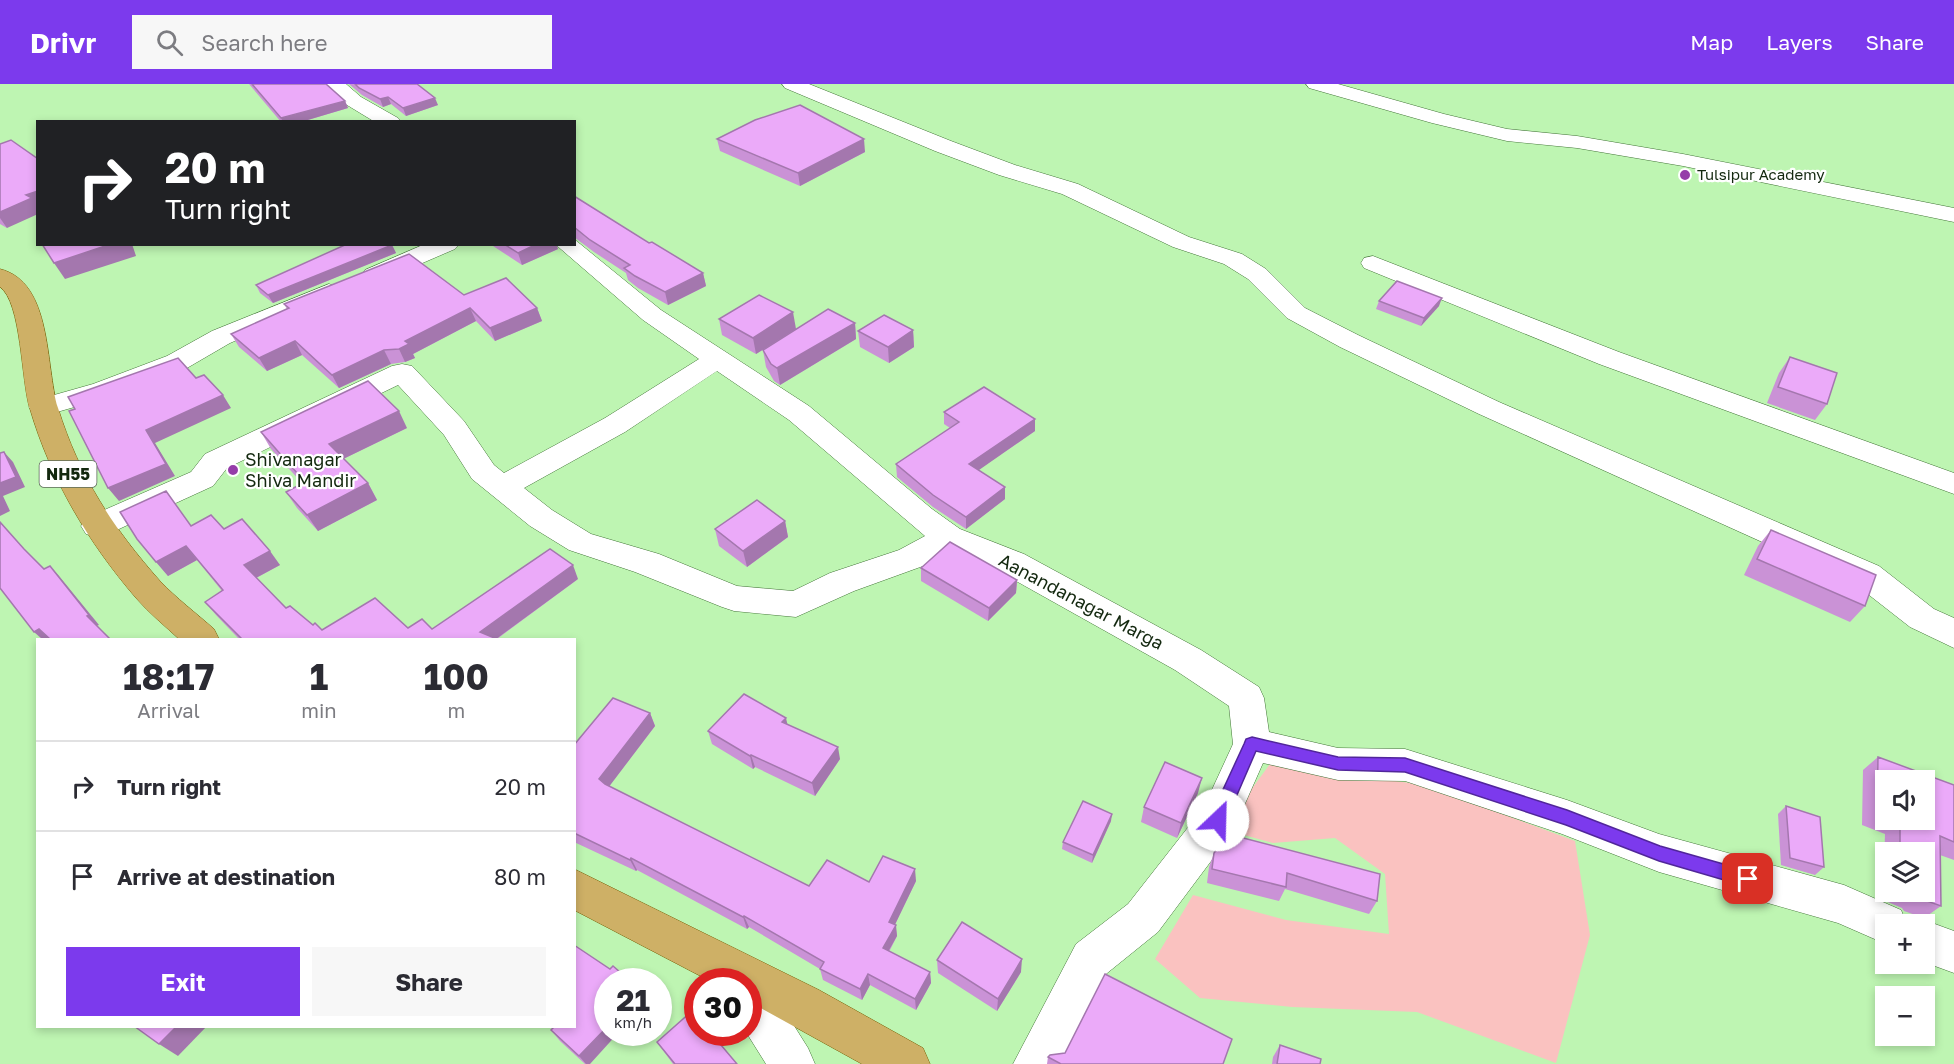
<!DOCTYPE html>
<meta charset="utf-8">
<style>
:root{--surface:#fff;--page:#f7f7f7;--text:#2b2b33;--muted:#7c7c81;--line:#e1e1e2;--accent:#7c3aed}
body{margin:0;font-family:"Golos Text",sans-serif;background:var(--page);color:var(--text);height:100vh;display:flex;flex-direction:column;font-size:22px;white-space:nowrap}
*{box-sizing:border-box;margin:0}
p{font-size:20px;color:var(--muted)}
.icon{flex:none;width:33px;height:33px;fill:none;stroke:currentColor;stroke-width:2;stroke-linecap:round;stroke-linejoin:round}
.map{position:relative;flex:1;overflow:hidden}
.drawer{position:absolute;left:36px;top:554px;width:540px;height:390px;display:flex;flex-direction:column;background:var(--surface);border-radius:0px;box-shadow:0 3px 9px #0003}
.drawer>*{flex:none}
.hud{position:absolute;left:36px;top:36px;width:540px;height:126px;border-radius:0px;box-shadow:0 3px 9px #0003;background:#202124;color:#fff;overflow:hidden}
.buttons{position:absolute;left:1875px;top:686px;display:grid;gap:12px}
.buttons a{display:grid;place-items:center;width:60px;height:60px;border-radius:0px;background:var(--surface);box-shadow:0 3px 9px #0003;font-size:30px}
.speed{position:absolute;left:594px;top:884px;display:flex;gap:12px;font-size:30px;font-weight:700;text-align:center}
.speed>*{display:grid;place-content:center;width:78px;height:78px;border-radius:50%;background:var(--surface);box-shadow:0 3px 9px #0003;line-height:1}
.speed small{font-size:15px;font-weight:400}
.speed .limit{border:9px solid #d22;background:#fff;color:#111}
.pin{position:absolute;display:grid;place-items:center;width:51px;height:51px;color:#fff;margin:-26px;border-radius:12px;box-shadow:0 3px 9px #0006}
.me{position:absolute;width:66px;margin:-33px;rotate:24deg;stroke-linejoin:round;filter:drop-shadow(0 0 4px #0008)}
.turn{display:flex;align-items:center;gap:21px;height:126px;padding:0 30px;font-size:27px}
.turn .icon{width:78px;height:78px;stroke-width:2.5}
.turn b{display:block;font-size:42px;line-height:51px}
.eta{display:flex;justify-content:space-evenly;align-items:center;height:102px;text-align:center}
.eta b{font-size:36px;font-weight:700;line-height:42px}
.button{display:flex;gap:12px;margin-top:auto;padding:12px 30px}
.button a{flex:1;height:69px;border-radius:0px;background:var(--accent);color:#fff;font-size:24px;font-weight:700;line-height:69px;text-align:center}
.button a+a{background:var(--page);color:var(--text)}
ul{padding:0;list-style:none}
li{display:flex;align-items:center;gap:18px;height:90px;padding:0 30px;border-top:2px solid var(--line)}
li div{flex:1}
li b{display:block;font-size:22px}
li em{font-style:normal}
header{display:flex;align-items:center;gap:36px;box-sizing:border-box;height:84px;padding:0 30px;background:var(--accent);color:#fff}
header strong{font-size:28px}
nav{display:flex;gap:33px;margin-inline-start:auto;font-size:21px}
.search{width:420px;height:54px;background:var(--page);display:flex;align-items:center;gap:15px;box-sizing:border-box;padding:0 21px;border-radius:0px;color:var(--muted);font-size:22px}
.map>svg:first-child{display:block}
.green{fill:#fac2c0}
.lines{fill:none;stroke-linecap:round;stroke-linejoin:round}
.minor-casing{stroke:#437538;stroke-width:1}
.major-casing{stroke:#785f05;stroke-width:1}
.minor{fill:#fff;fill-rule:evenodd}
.major{fill:#ceb066;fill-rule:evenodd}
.wall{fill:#ca92d6;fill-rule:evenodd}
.shaded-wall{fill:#a477ae}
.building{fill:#ebaaf9;stroke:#a477ae;stroke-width:1.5}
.route{fill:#7c3aed;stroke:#51269a;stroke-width:1.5}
.poi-dot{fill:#953da9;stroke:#fff;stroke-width:2}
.labels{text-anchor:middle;stroke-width:4.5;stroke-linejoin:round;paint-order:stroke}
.far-poi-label{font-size:15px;fill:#13280f;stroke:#fff;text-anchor:start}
.shield{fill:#fff;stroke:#5a6857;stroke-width:1.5}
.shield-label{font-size:16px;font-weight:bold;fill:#13280f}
.poi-label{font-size:18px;fill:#13280f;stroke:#fff;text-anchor:start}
.street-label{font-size:18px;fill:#13280f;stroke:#fff}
</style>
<header>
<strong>Drivr</strong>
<div class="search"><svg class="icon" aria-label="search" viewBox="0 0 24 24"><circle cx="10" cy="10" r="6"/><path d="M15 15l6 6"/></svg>Search here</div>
<nav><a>Map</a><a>Layers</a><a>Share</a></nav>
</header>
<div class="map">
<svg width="1954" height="980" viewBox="0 0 1954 980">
<rect width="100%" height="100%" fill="#bef5b2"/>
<path class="green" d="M1270,680L1425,701L1575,757L1590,851L1556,979L1417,928L1292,923L1200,914L1155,875L1193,811L1286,836L1389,850L1385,790L1335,754L1273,759L1222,745Z"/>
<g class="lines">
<g class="minor-casing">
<g id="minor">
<path d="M324,0H346L361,13L398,34L401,38H375L347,21Z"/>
<path d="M782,0H809L951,57L1015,81L1078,100L1189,153L1242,170L1266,185L1305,224L1358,251L1499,318L1879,482L1934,525L1954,534V564L1910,543L1855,500L1479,330L1340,263L1287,234L1248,195L1224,180L1173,163L1062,110L999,91L935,67L785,4Z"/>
<path d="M1306,0H1338L1444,30L1507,45L1577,52L1683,70L1954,124V138L1683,82L1577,64L1507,57L1432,39L1309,4Z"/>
<path d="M574,155L661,226L809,322L932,425L960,445L1024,470L1201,566L1259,603L1264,614L1269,648L1338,664L1405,665L1567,716L1659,750L1844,801L1901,826L1907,840H1886V860L1838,839L1659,788L1562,750L1405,697L1338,696L1263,679L1232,749L1158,848L1106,890L1061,980H1013L1076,860L1128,820L1204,723L1233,660L1229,622L1175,586L1000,488L951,467L923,482L854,507L796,533L734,527L722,523L635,488L569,466L530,442L472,395L444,351L398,301L227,384L213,402L108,450L97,453L86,450L81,442L86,434L191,388L205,370L392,282L402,280L412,282L464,337L494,381L504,389L605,334L699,275L643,236L555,160H574ZM717,287L789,336L925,452L899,466L830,489L793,507L737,502L659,470L591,450L552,426L524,404L625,348Z"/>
<path d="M425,160H459L455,165L383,196L374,198L365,196L362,191L365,186Z"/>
<path d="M1373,172L1619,268L1954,389V410L1599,280L1364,184L1361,179L1364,174Z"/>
<path d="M329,200L338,203L342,208L338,213L230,259L187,284L113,312L43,332L33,329L29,323L33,317L93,300L167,272L212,247Z"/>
<path d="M1924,836L1954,847V889L1924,878V840H1914Z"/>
<path d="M748,888L764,894L808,964L815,980H766L746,948H748V897H731L732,894Z"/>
</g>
</g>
<g class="major-casing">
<g id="major">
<path d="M0,185C53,198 45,282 58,324C79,392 113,444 160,497C176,514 196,529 214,545L219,555H179C165,542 149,529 136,514C88,458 51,396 30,325C21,298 22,218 0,203Z"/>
<path d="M574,785L819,906L923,964L930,980H862L748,917V897H710L574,826Z"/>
</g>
</g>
<use href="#minor" class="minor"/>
<use href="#major" class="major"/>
</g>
<g class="wall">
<path d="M249,0H326L345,17L348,24L301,38H281Z"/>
<path d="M349,0H417L438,21L406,32L391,20L383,23L362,11Z"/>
<path d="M717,55L865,68L800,102L720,67Z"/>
<path d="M0,60L7,144L0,140Z"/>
<path d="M574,112L649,159L703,189L706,202L668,221L638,204L628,196L626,189L594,168L574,153Z"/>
<path d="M490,160H556L558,165L522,181Z"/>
<path d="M392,161L396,169L273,219L260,209L256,201Z"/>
<path d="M464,211L537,224L542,237L495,257L476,237L413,270L415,274L405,278L391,280L339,304L302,271L267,287L239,263L231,250L287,225L284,220Z"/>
<path d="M1379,217L1439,222L1421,242L1376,225Z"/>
<path d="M719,235L796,245L756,270L722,251Z"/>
<path d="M855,239L856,255L780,301L774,297L766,283L763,266Z"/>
<path d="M913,246L914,263L889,279L860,263L858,247Z"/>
<path d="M1790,273L1827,320L1815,336L1767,319L1779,289Z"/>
<path d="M944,328L1035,335V347L978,386L1005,415L966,445L933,423L897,393L896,380L950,344L944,340Z"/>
<path d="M407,344L343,375L368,399L377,416L318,447L297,424L286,408L302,399L271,365L261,348Z"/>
<path d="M785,437L788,453L747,483L719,462L715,445Z"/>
<path d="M192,442L224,445L280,481L256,494L286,524L313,541L322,546L408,544L432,545L578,495L497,555H239L216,531L205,518L222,507L197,476L168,492L137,455Z"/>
<path d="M1771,446L1865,522L1850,538L1744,491L1758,462Z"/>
<path d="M921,484L1017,496L1016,509L988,537L921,497Z"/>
<path d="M650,629L655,642L609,702L809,802L869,798L916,797L895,840L897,852L889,868L930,888L931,899L916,926L870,901L862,916L823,896L820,885L749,843L747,845L637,786L636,787L574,758V661Z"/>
<path d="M787,641L840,675L815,712L755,683L753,685L712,660L708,647Z"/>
<path d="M1878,673L1954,701V776L1940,771L1941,822L1924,834L1904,827L1902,824L1883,816L1885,750L1862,741L1863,686ZM1886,696L1924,735H1886ZM1886,768H1924V807H1886Z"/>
<path d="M1198,709L1177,754L1141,738L1144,723Z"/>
<path d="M1786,722L1824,783L1815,791L1781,781L1778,730Z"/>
<path d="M1111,737L1092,779L1062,765L1063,758Z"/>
<path d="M1228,750L1377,817L1369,830L1285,805L1279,817L1207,799L1209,783L1214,769Z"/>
<path d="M937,876L1021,888L997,927L938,889Z"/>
<path d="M551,946L590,980H585L560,957Z"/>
<path d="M657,958L737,980H673Z"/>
<path d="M1280,961L1320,980H1272L1273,973Z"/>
<path d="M1048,973L1223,980H1047Z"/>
</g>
<g class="shaded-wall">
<path d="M388,13L391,20L383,23L380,15Z"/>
<path d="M435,14L438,21L406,32L403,24Z"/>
<path d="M345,17L348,24L301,38H283L281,34Z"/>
<path d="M864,55L865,68L800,102L798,89Z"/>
<path d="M38,107V130L7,144L0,134V128L26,111Z"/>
<path d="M111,160H132L136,172L65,195L54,179Z"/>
<path d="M537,160H556L558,165L522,181L518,169Z"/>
<path d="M392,161L396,169L273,219L268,211Z"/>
<path d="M703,189L706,202L668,221L665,208Z"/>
<path d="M1442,214L1439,222L1421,242L1424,234Z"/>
<path d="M470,224L476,237L413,270L415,274L405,278L399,265L405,257Z"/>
<path d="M537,224L542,237L495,257L490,244Z"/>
<path d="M793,228L796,245L756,270L753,254Z"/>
<path d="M855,239L856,255L780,301L777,284Z"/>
<path d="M913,246L914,263L889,279L888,263Z"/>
<path d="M295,257L302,271L267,287L259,274Z"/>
<path d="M384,266L391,280L339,304L332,291Z"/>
<path d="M223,311L231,324L155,359L175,392L119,417L108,404L146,346Z"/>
<path d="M399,327L407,344L339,377L329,360Z"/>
<path d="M1035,335V347L969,393V380Z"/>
<path d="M4,368L13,378L25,403L3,412L10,427L0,432V399Z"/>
<path d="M368,399L377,416L318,447L307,431Z"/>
<path d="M1005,403V415L966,445V433Z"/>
<path d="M785,437L788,453L747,483L743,467Z"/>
<path d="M186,462L197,476L168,492L156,478Z"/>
<path d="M270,467L280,481L254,495L244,481Z"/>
<path d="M573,481L578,495L496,555L480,548Z"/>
<path d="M50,482L59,492L99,541L96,542L87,532Z"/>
<path d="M1017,496L1016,509L988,537L989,524Z"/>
<path d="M39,545L50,555H42L34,548Z"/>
<path d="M650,629L655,642L605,708L599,695Z"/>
<path d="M786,634L789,647L782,638Z"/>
<path d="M838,663L840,675L815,712L812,699Z"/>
<path d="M751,671L755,683L753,685L750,672Z"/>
<path d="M1202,694L1198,709L1177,754L1181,739Z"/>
<path d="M1112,730L1111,737L1092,779L1093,771Z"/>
<path d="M631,774L637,786L636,787L630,776Z"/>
<path d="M915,785L916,797L891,849L889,838Z"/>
<path d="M744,832L749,843L747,845L743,833Z"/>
<path d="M896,841L897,852L884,875L883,864Z"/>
<path d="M1022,875L1021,888L997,927L998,915Z"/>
<path d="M930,888L931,899L916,926L915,915Z"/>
<path d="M868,890L870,901L862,916L860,905Z"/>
<path d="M177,942H207L178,972L159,960Z"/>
<path d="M608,942V948H619L590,980H586L579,972Z"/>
</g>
<g class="building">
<path d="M252,0H326L345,17L281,34Z"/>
<path d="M355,0H417L435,14L403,24L388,13L380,15L359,4Z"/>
<path d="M800,21L864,55L798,89L717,55L755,36Z"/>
<path d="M11,56L38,75V107L26,111L32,114L0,128V60Z"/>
<path d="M574,112L649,159L652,158L703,189L665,208L635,192L624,184L630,181L590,156L574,143Z"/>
<path d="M42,160H111L54,179Z"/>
<path d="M347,160H391L392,161L268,211L256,201Z"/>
<path d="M504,160H537L518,169Z"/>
<path d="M409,170L464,211L506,194L537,224L490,244L470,224L405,257L409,260L399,265L384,266L332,291L295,257L259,274L231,250L289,224L284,220Z"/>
<path d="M1397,197L1442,214L1424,234L1379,217Z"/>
<path d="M759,211L793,228L753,254L719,235Z"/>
<path d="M828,225L855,239L777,284L771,280L763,266Z"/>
<path d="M884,231L913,246L888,263L858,247Z"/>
<path d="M1790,273L1837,289L1827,320L1778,303Z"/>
<path d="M178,274L196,294L204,291L223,311L146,346L166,380L108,404L69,327L75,325L68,313Z"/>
<path d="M368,297L399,327L329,360L368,399L307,431L286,408L305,398L261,348Z"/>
<path d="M984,303L1035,335L969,380L1005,403L966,433L933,411L896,380L959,338L944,328Z"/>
<path d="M4,368L16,393L0,399V369Z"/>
<path d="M166,407L191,442L211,431L224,445L242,435L270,467L244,481L286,524L290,522L313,541L315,539L322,546L375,514L408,544L422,535L432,545L550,465L573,481L480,548L497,555H242L205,518L223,506L186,462L156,478L137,455L120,428Z"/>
<path d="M757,416L785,437L743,467L715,445Z"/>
<path d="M0,438L24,465L44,485L50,482L89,531L87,532L110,555H50L39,545L34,548L0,504Z"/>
<path d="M1771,446L1876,491L1865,522L1757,475Z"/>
<path d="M950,458L1017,496L989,524L921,484Z"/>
<path d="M744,610L786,634L782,638L838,663L812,699L751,671L750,672L708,647Z"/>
<path d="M613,614L650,629L599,695L605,700L809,802L827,776L869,798L883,772L915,785L889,838L896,841L883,864L930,888L915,915L868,890L860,905L820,885L824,878L744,832L743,833L631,774L630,776L574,749V661Z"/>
<path d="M1878,673L1954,701V758L1940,752L1941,822L1921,815L1919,812L1907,807H1924V768H1900V737L1895,735H1924V696H1886V731L1877,728Z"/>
<path d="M1165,678L1202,694L1181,739L1144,723Z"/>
<path d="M1083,717L1112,730L1093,771L1063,758Z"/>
<path d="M1786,722L1820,733L1824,783L1790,774Z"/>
<path d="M1228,750L1380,790L1377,817L1287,789L1286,803L1212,785L1214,769Z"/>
<path d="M962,838L1022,875L998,915L937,876Z"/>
<path d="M574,861L610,885L613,882L630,897H608V942L579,972L551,946L555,942H574Z"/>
<path d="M1105,890L1232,955L1223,980H1061L1048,973L1050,971L1065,969Z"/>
<path d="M692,927L698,934V948H710L737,980H675L657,958Z"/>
<path d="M134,942H177L159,960Z"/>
<path d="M1280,961L1321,975L1320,980H1277Z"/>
</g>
<path class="route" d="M1252,653L1338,673L1405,674L1567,726L1660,762L1748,787L1754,790L1756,795L1754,801L1748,803L1659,777L1566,741L1405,688L1338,686L1256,667L1224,741L1218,743L1212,741L1209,736L1244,660L1246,655Z"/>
<g class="poi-dot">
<circle cx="1685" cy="91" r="6"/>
<circle cx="233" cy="386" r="6"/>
</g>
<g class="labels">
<g class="far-poi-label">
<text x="1697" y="96">Tulsipur Academy</text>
</g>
<rect class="shield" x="39.5" y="377" width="57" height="26" rx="4.5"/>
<g class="shield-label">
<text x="68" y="396">NH55</text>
</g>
<g class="poi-label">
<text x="245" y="382">Shivanagar<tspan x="245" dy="21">Shiva Mandir</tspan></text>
</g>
<g class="street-label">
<text transform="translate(1081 518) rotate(28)" y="6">Aanandanagar Marga</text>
</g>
</g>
</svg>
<div class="buttons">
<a><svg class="icon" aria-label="sound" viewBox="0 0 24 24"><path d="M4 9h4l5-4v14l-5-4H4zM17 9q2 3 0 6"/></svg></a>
<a><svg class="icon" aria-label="layers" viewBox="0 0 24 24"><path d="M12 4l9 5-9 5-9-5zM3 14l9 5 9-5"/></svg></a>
<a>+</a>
<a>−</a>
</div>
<div class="speed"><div>21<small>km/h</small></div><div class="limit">30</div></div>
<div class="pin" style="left:1748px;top:795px;background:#d93025"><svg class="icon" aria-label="arrive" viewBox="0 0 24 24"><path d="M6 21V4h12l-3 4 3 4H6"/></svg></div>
<svg class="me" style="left:1218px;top:736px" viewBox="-20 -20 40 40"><circle r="19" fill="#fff"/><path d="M0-13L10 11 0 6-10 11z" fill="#7c3aed"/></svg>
<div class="hud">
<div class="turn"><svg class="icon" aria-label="right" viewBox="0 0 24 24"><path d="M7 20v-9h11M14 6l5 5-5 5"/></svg><div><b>20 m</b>Turn right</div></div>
</div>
<section class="drawer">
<div class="eta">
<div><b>18:17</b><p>Arrival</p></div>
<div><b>1</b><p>min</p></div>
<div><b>100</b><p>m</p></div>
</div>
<ul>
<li><svg class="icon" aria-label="right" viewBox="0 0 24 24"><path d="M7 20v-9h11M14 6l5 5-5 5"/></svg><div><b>Turn right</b></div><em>20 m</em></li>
<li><svg class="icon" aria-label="arrive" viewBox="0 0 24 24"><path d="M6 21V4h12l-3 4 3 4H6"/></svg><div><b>Arrive at destination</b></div><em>80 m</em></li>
</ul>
<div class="button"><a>Exit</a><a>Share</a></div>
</section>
</div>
